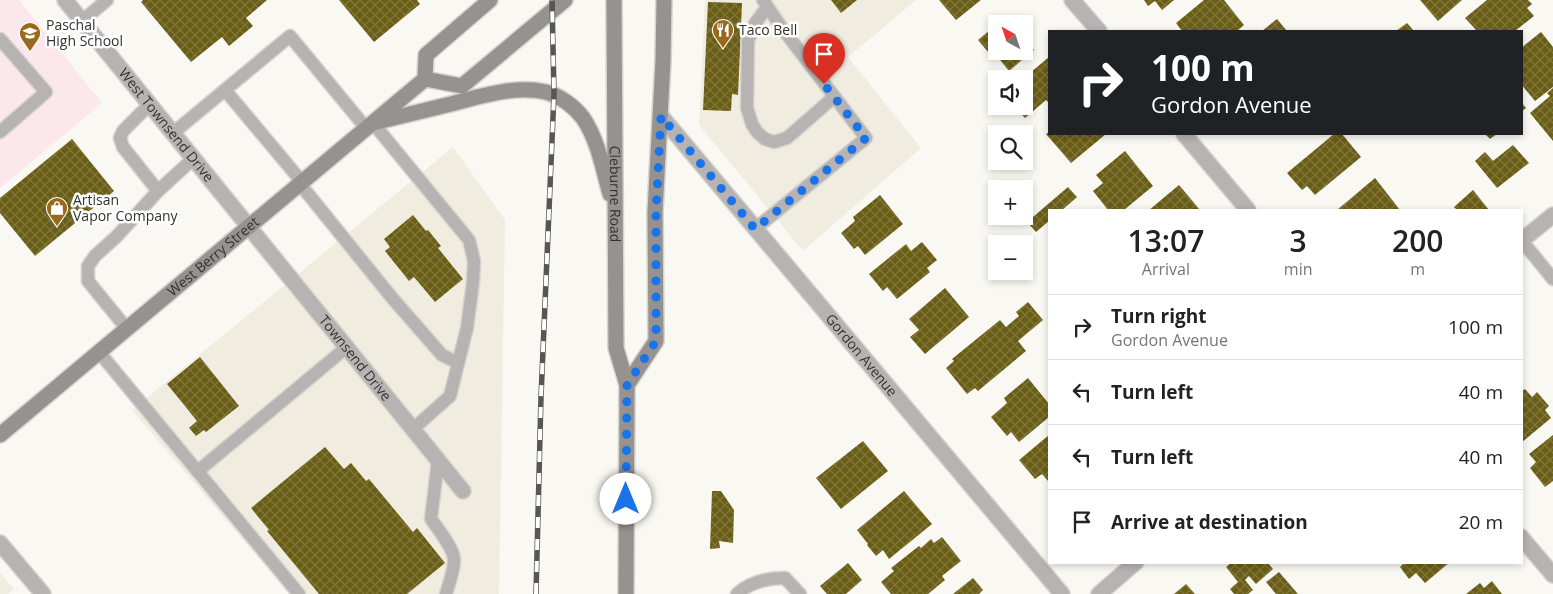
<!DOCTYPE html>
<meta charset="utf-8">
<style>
:root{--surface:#fff;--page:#f2f2f2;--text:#222;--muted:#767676;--line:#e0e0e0}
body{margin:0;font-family:"Open Sans",sans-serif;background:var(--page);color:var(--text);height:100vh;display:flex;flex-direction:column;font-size:19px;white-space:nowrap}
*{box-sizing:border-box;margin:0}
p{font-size:16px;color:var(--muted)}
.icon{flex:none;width:28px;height:28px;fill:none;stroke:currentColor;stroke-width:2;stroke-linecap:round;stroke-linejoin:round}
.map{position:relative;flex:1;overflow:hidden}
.panel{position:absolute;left:1048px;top:209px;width:475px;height:355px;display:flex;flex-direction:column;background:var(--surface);border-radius:0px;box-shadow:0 2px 8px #0003}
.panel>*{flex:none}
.banner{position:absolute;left:1048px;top:30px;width:475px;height:105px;border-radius:0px;box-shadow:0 2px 8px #0003;background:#202124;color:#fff;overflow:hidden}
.needle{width:32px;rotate:320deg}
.fabs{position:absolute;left:988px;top:15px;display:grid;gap:10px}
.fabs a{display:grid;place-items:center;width:45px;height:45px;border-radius:0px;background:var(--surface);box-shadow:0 2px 8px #0003;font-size:25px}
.pin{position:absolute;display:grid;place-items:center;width:42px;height:42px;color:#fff;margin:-51px -21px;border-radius:50% 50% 50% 0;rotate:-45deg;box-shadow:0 0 5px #0007}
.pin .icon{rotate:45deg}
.me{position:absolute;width:55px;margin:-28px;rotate:0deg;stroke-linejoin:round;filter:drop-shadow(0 0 4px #0008)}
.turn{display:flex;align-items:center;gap:18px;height:105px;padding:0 20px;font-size:22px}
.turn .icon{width:65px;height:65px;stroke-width:2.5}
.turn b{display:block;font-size:35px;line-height:42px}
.eta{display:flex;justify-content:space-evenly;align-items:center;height:85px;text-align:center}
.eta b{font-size:30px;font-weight:600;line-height:35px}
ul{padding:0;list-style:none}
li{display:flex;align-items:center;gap:15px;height:65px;padding:0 20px;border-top:1px solid var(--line)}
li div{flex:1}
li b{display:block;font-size:19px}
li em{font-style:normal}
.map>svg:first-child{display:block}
.built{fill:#f0ede0}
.education{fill:#fce7ec}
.building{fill:url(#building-cross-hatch)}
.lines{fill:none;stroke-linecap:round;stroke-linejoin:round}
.lane-casing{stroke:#d5d4cf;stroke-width:15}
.street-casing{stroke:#d5d4cf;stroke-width:18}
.secondary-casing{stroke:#d5d4cf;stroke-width:18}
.lane{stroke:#b6b3b2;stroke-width:12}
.street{stroke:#b6b3b2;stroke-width:15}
.secondary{stroke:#969290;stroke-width:15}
.rail-casing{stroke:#565653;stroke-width:5.5}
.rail{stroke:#fff;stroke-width:4;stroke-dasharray:11;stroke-linecap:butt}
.route{stroke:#1a73e8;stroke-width:9;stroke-dasharray:0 16.2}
.labels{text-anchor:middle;stroke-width:5;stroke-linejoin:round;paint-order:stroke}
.poi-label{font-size:14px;fill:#323230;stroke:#fff;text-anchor:start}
.street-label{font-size:14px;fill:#323230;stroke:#fff}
</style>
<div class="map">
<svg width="1553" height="594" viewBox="0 0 1553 594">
<defs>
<pattern id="building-cross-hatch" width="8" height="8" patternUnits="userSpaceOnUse" patternTransform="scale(1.25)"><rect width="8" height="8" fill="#6a5d14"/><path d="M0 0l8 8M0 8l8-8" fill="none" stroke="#80763f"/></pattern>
</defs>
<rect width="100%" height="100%" fill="#f9f8f2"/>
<g class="built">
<path d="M705,0H916L848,57L921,148L803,251L699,125Z"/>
<path d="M453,147L505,220L499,594H289L132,410Z"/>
<path d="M0,573L14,589L8,594H0Z"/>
</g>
<path class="education" d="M0,0H19L102,103L0,188Z"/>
<g class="building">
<path d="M143,0H267L246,18L253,26L229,46L222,37L191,62L141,2Z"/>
<path d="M339,0H417L420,4L374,42Z"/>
<path d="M831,0H857L841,13Z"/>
<path d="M939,0H981L956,20Z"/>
<path d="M1144,0H1174L1162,10L1155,1L1148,6Z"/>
<path d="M1204,0H1224L1244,25L1237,31H1182L1176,23Z"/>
<path d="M1420,0H1462L1438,21Z"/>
<path d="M1487,0H1528L1532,4L1527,8L1534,16L1515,31H1477L1465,18Z"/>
<path d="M708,2L742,3L738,95L732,94L731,111L703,110Z"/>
<path d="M1007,16L1013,24H998Z"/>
<path d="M1277,19L1287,31H1262Z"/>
<path d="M1407,23L1414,31H1396Z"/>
<path d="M996,25V51H1024V38L1034,50L1009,71L992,50L989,53L978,40Z"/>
<path d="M1541,32L1553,47V87L1535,101L1521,84V48Z"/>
<path d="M1049,57V103L1046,100L1025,118L1014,106H1024V78Z"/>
<path d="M1553,88V141L1530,113L1550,96L1547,93Z"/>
<path d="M1521,102L1526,108L1521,112Z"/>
<path d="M1049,132V134H1106L1071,163L1046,134Z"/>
<path d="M1334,134H1342L1361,157L1315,195L1307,186L1302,190L1287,173Z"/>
<path d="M1485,134H1497L1490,139Z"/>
<path d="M72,139L114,191L35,256L0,213V198Z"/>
<path d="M1513,145L1529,163L1497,188L1475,161L1485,152L1493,161Z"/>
<path d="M1125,151L1153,186L1124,210H1108L1093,191L1103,183L1096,175Z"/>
<path d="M1375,178L1400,210H1337Z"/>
<path d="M1179,185L1200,210H1149Z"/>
<path d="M1068,187L1077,197L1062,210H1049V221L1036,232L1027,222Z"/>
<path d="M1473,190L1489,210H1457L1454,207Z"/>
<path d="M880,195L903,224L865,255L858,246L854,249L841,233L855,221L853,217Z"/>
<path d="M413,215L426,231L428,230L441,246L438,248L463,279L435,302L414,277L409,281L385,251L390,247L384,239Z"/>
<path d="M922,242L937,260L927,268L930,272L897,299L887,287L883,291L869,274L906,244L911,251Z"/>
<path d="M945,288L969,317L925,354L910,337L919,330L909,319Z"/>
<path d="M1028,302L1043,320L1018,341L1026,351L978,391L975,388L967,394L946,368L954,361L952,359L1000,320L1006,327L1019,316L1016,312Z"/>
<path d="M200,357L239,406L206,432L204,430L196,436L189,428L197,421L167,384Z"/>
<path d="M1028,378L1049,404V417L1019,442L1011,432L1007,436L991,417L1007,403L1004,398Z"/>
<path d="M1525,389L1532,397L1537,392L1549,406L1545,410L1551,418L1521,443V392Z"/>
<path d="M1049,435V482L1042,474L1035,479L1019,460Z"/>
<path d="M1553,435V481L1545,487L1530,468L1536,462L1529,454Z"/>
<path d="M863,441L888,471L841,509L816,478Z"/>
<path d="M325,447L344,469L351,463L366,481L369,479L413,532L417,528L445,563L407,594H319L267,531L269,530L251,508Z"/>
<path d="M712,491H721L734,510L733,543L719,541L720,548L710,549Z"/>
<path d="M904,491L932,524L889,559L883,550L876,556L867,545L868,544L857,530Z"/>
<path d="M942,537L961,561L942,576L945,580L928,594H891L881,582L894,571L891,568L919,546L921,548L931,539L934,543Z"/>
<path d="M1232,562H1267L1273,569L1256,584L1249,576L1245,580L1253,590L1248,594H1234L1230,589L1238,582L1226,567Z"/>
<path d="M1405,562H1450L1425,583L1416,573L1409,579L1400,567Z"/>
<path d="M848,563L862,580L846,594H827L820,586Z"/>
<path d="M1279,572L1298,594H1276L1266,582Z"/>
<path d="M973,578L983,590L979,594H953Z"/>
<path d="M1492,581L1502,594H1466L1480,583L1484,588Z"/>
<path d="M1186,584L1195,594H1174Z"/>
</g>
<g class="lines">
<g class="lane-casing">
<g id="lane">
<path d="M767,7L754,25L748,41L747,108L752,124L757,132L765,139L774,142L787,138L834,97"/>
<path d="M82,21L107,0"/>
<path d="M0,39L46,92L0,132"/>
<path d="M225,90L302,182"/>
<path d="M150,104L123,131L120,138L123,147L158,191L194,158"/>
<path d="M373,123L469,240L474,261L473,282L467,328L450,396L413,429"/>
<path d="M173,133L290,36L366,128"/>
<path d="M300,184L393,299L442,355L458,363"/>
<path d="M755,229L866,138L782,28L763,0"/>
<path d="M1522,241L1553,279"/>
<path d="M127,329L88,281V266L95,256L117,236L158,191"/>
<path d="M99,352L299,594"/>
<path d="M438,460L431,519C438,529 452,546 454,558C455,569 449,583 446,594"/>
<path d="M198,471L347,347"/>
<path d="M737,594C750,582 768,578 785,578L800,594"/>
</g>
</g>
<g class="street-casing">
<g id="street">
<path id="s1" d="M65,0L463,491"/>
<path d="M1072,0L1099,31"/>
<path id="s2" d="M661,116L1062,594"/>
<path d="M1184,134L1248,210"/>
<path d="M1521,241L1553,215"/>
<path d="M1521,537L1553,575"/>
<path d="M0,543L43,594"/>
<path d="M1099,594L1136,562"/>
</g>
</g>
<g class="secondary-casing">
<g id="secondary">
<path id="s3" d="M614,0L616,348L627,385L626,594"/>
<path d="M425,79L462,86L565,0"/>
<path d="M377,122C402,116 427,110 451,104C481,96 515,85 546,92C560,96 574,106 583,118C598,140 603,169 610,194"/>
<path d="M627,385L656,341L655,212L663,61L664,0"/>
<path id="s4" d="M0,435L425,79L426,55L490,0"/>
</g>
</g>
<use href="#lane" class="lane"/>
<use href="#street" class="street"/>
<use href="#secondary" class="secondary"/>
<g class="rail-casing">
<path id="rail" d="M536,594L541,397L554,94L552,0"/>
</g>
<use href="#rail" class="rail"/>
</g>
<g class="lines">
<path class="route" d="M626,499L627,385L656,341V212L661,116L755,229L866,138L824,84"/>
</g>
<defs>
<g id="restaurant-pin" transform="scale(1.125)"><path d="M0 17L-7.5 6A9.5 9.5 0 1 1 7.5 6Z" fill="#98691a" stroke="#fff"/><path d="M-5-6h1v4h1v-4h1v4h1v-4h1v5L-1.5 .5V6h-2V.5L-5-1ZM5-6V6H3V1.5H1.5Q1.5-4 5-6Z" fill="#fff"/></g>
<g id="school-pin" transform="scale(1.125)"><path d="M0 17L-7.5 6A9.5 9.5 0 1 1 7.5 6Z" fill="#98691a" stroke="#fff"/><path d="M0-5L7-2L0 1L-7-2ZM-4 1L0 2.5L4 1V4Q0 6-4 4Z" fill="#fff"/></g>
<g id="shop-pin" transform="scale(1.125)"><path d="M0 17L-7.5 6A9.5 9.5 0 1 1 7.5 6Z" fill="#98691a" stroke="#fff"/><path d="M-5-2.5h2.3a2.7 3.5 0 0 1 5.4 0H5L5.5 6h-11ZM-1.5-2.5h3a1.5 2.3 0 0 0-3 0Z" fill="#fff"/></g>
</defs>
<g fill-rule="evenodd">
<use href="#restaurant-pin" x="723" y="30"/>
<use href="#school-pin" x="30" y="33"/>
<use href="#shop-pin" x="57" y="208"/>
</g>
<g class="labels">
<g class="poi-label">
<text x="46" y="30">Paschal<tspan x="46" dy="16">High School</tspan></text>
<text x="739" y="35">Taco Bell</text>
<text x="73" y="205">Artisan<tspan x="73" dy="16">Vapor Company</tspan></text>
</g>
<g class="street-label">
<text dy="5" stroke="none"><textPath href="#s1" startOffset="161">West Townsend Drive</textPath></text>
<text dy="5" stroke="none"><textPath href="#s3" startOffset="194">Cleburne Road</textPath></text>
<text dy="5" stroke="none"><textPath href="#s4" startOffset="278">West Berry Street</textPath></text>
<text dy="5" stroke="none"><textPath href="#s2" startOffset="312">Gordon Avenue</textPath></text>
<text dy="5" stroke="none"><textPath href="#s1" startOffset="461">Townsend Drive</textPath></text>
</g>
</g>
</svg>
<div class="fabs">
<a><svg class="needle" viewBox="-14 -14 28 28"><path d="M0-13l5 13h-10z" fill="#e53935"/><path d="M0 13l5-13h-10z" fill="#767676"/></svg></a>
<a><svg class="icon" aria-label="sound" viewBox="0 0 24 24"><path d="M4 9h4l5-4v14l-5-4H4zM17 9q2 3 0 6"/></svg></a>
<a><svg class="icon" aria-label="search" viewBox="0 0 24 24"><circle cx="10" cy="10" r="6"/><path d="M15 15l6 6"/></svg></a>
<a>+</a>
<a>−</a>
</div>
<div class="pin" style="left:824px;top:84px;background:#d93025"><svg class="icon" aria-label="arrive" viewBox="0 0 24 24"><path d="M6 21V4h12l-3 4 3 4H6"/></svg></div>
<svg class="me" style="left:626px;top:499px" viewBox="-20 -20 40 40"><circle r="19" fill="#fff"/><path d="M0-13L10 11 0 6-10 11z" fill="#1a73e8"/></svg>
<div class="banner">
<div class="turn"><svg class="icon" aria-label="right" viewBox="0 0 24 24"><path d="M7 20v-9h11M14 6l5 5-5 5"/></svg><div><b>100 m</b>Gordon Avenue</div></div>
</div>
<section class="panel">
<div class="eta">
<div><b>13:07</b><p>Arrival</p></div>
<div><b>3</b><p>min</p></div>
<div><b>200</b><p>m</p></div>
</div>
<ul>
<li><svg class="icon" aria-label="right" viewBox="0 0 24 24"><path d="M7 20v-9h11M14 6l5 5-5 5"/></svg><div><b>Turn right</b><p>Gordon Avenue</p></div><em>100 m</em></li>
<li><svg class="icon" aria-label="left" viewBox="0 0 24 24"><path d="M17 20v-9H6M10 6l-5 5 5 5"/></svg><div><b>Turn left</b></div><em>40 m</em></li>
<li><svg class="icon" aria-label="left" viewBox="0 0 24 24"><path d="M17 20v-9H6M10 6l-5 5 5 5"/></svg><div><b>Turn left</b></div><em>40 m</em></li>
<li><svg class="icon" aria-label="arrive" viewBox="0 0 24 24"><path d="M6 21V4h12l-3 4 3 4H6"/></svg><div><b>Arrive at destination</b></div><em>20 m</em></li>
</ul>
</section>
</div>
